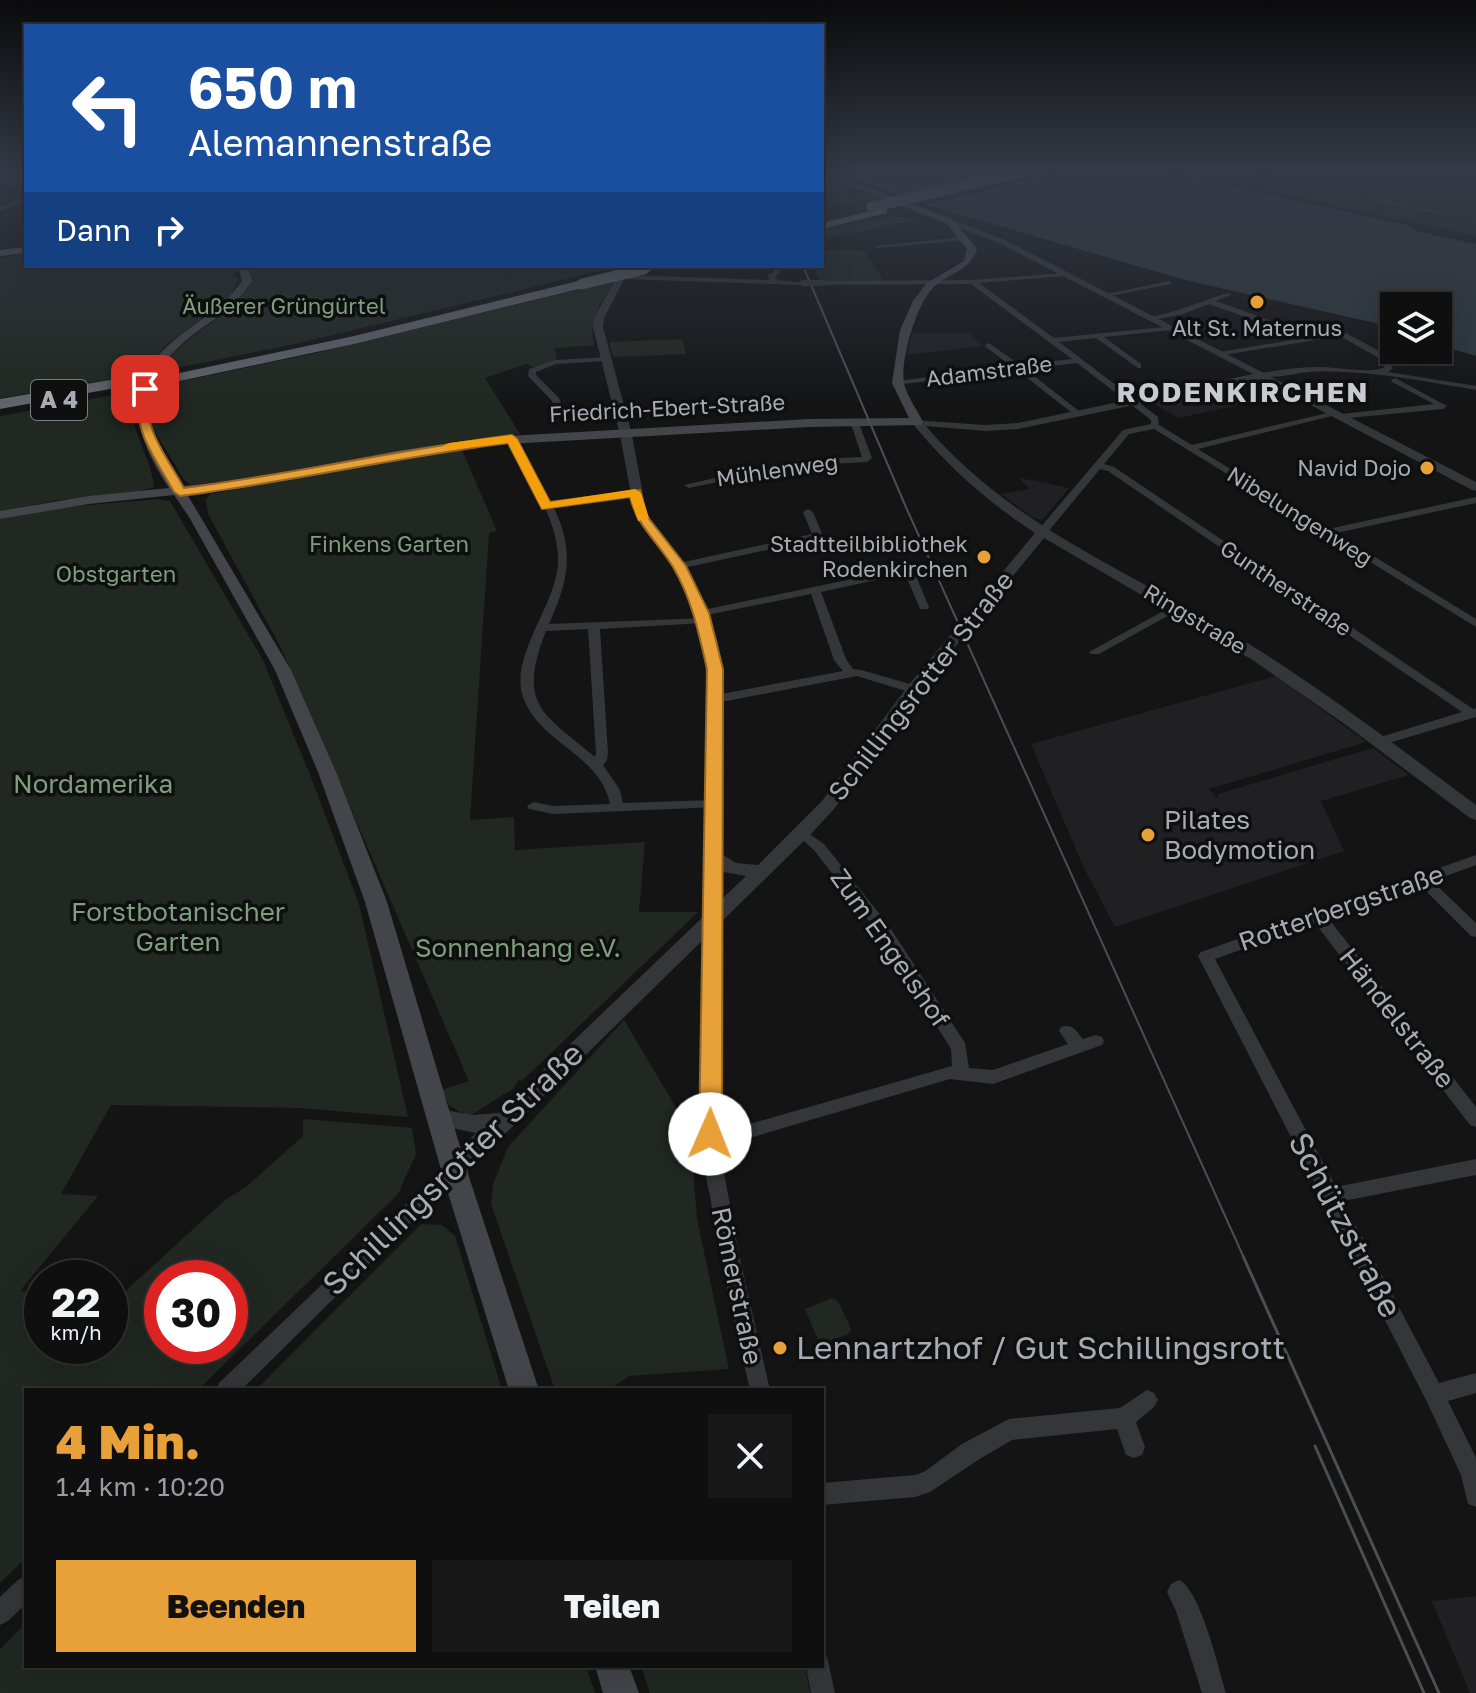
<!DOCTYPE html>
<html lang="de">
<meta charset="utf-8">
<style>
:root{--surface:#0f0f10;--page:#181819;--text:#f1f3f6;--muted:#9b9c9f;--line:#2f2f30;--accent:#e8a139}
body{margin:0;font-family:"Golos Text",sans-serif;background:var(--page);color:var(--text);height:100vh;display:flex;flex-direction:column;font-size:30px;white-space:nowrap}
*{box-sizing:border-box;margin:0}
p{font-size:26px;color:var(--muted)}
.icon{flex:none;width:44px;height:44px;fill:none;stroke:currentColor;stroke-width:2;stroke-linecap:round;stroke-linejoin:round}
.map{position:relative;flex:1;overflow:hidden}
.drawer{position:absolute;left:24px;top:1388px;width:800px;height:280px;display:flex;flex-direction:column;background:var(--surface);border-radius:0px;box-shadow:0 8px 32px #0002,0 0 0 2px var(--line)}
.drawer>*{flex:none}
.hud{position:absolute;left:24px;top:24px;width:800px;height:244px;border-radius:0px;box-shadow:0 8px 32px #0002,0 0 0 2px var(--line);background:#1a4fa0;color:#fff;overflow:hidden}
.tools{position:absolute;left:1380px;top:292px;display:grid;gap:16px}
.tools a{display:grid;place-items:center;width:72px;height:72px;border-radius:0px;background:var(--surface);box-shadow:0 8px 32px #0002,0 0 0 2px var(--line);font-size:40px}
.speed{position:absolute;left:24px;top:1260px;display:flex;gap:16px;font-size:40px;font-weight:700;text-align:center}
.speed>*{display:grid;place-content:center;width:104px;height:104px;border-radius:50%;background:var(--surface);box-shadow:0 8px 32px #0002,0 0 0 2px var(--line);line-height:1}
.speed small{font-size:20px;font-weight:400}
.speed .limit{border:12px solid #d22;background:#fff;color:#111}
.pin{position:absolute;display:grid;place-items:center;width:68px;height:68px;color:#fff;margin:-34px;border-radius:16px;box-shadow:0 4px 12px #0006}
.me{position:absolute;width:88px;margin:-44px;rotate:1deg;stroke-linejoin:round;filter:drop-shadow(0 0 6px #0008)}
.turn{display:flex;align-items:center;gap:28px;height:168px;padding:0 32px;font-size:36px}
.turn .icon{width:104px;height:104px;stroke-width:2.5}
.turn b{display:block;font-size:56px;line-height:68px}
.then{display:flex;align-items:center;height:76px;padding:0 32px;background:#0003;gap:16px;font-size:30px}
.round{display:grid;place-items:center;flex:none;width:84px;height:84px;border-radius:0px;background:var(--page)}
.summary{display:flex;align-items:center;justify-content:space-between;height:136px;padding:0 32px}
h1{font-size:48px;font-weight:800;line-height:60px;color:var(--accent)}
.button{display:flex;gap:16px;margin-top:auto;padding:16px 32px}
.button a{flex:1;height:92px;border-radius:0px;background:var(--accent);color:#111;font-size:32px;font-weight:800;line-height:92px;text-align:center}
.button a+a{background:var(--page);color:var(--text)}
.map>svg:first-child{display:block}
.built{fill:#202022}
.green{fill:#202821;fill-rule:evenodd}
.water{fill:#2e373d}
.pier{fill:#141415}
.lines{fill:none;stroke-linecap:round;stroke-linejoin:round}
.minor{fill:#35363a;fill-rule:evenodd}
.tertiary{fill:#35363a;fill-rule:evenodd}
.secondary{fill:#43454a;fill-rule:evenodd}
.primary{fill:#515359;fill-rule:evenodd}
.motorway{fill:#61646b;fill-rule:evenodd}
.tram-far1{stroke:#4c4e53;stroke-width:2}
.tram{stroke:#4c4e53;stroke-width:3}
.minor-bridge{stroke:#35363a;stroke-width:6}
.motorway-bridge-far1{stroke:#61646b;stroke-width:11}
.motorway-bridge{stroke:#61646b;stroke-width:15}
.route{fill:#e8a139;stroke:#976925;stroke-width:2}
.slow{fill:#f59e0b}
.poi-dot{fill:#e8a139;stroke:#0f0f10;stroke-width:3}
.labels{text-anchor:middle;stroke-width:7;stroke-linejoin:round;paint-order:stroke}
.far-park-label{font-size:22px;fill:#7e9f7e;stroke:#0f0f10}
.far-poi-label{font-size:22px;fill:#a6acb5;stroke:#0f0f10;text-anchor:end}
.far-street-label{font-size:22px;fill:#a6acb5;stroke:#0f0f10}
.shield{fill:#0f0f10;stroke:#797d84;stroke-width:2}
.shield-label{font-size:24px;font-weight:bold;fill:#a6acb5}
.street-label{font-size:26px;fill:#a6acb5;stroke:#0f0f10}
.park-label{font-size:26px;fill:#7e9f7e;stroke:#0f0f10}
.poi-label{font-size:26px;fill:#a6acb5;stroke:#0f0f10;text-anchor:start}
.far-district-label{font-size:28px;font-weight:bold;letter-spacing:2px;fill:#c7cad1;stroke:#0f0f10}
.near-street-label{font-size:32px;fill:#a6acb5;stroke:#0f0f10}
.near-poi-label{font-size:32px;fill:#a6acb5;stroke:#0f0f10;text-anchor:start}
</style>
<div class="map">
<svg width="1476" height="1693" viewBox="0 0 1476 1693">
<rect width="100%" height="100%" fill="#141415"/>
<g class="built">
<path d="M912,333H969L983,346L907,355Z"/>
<path d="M1217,386L1249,403L1178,418L1148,400Z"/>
<path d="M1019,478L1036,481L1069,488L1042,520L1033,518L1001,494L1030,489Z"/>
<path d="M1276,676L1366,742L1209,789L1217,798L1218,794L1373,748L1409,775L1321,801L1344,851L1115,927L1084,868L1031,744Z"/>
<path d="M1476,1596V1693H1470L1432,1601Z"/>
</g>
<g class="green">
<path d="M1195,171H1238L1290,183L1243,171H1476V236L1334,206Z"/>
<path d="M822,174L848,185L844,186L851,190L841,193L858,199H873L822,209Z"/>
<path d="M897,217L918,219L822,240V229Z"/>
<path d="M845,249L864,251L884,282H820L813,266H822V250Z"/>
<path d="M26,254V266H234L237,271L232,276L239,278L230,297L166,345L143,374L0,398V258Z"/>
<path d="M248,266H620L295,344L161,371C173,337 267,302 248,266Z"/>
<path d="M614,281C601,304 588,318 594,345L555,348L557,360L534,367L526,364L485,378L520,434L452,442L260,478L191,485L185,481L150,424L147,407L152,387L308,355Z"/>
<path d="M683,339L686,354L613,357L609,342Z"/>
<path d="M135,391C125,430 150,449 154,487L141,491L54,501L0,512V416Z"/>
<path d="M461,448L497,531L489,533L470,820L514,817L515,850L645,842L639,912H698L522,1081L519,1080L514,1088L468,1117L449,1105L442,1090L469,1081L281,648L208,514L206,499L211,494Z"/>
<path d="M159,499L170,501L263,660L311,777L359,904L408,1117L300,1108L111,1105L61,1194L98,1196L20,1291L42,1293V1346H110V1296H120L225,1200L246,1187L303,1136V1119L412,1128L416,1154L398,1194L198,1390H26V1558L0,1583V519L67,507ZM162,1278H230V1346H162Z"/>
<path d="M624,1020L690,1131L697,1219L729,1369L629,1376L609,1390H555L491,1204L493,1184L508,1147Z"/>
<path d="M421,1224L442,1225L455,1236L502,1390H256Z"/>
<path d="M832,1298L838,1301L851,1329L848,1334L822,1344L819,1342L805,1309Z"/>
<path d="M26,1623V1666H586L595,1693H0V1649Z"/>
<path d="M641,1666H805L810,1693H650Z"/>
</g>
<path class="water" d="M836,171H1158L1407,225L1416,231L1476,244V356L1438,345V306H1394V331L1384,325L1185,280L931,206Z"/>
<path class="pier" d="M1007,171H1067L920,206L894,197Z"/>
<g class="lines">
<g class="minor">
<path d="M1238,171H1249L1440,212L1437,214Z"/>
<path d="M0,180L26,183V187L0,184Z"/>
<path d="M26,197V201L0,211V207Z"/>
<path d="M964,237L966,240L877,248L874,246Z"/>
<path d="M774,266H780V273L775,276L776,280L806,283L803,285L622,279L619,277L622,275L769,280L768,275L774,272Z"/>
<path d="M1064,273L1062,276L979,283L1054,338L1174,326V330H1171L1104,337L1141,364V368H1138L1096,338L1059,342L1158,417L1159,425L1192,445L1336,411V415L1198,449L1328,529L1476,497V503L1336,533L1476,619V627L1154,429L1129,434L1104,464L1114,467L1473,709L1476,708V717L1382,745H1374L1372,742L1374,739L1462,712L1108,471L1100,469L1047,533H1039V529L1123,430L1151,424V420L1077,363L1025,369L1079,411L1080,413L1076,416L1017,370L895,385V381H898L1011,366L986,347L985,345L989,343L1020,365L1072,359L971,284L821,285L818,283L821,281L973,280Z"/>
<path d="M1169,281L1171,284L1105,297L1102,295Z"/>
<path d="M1227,293L1232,294L1216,301L1313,336L1344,332L1383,353L1393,368L1388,372L1476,386V390C1421,381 1365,369 1309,372C1295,373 1272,380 1260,375L1261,373C1280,370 1300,367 1320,367C1336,367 1372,374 1385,367L1377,357L1340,336L1217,356V352H1220L1304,338L1209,304L1180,315L1152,320L1148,318L1175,311Z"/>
<path d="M608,357L609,359L605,361L556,364L536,372V375L559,398L564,412L560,415L556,412L552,401L528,376L529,369L555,360Z"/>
<path d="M1395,378L1447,406L1443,409L1338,419L1337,417L1341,414L1434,404L1392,382L1391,380Z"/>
<path d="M854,418L858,421L872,458L867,462L795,466L689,488L684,485L795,460L862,457L850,421Z"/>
<path d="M512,436L516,439L551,502L635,490L640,493L635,496L554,508C575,553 568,581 549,624L708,618L710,620L704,623L600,629L608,753L607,760L603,765L620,790L623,803L714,800L721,804L719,807L553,814L529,809L527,806L534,802L553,806L610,804C600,754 540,744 523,697C509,655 557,605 558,562C559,519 527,476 508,439ZM588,629L596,753L595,757C542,713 517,705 546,631Z"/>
<path d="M808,509L813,512L823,536L822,538L679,569L674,566L679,563L812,534L803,512Z"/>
<path d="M900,569L916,576L929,607L928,609H920L907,578L899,575L821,592L846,659L853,669L861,670L917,686L919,689L917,692H909L857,676L716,703L712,702L710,699L716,695L843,671L834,660L811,594L702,616L696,613L698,611Z"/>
<path d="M1176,604L1180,605V609L1099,654H1091L1089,652Z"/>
<path d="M802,829L824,844L889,926L965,1043L969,1068L993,1070L1068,1044L1059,1031L1061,1027C1073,1023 1076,1031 1083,1039L1096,1035L1102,1037L1104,1041L1102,1045L993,1084L950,1079L753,1137L721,1140V1156L739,1255L770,1390H750C735,1326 720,1261 710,1196C706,1176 698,1148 703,1130L706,917L708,913H718L720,917L721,1126L753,1123L952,1066L951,1049L879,934L814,850L795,833L797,830Z"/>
<path d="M1476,855V865L1432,881L1476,923V937L1471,936L1420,885L1328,918L1476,1107V1127L1470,1125L1315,923L1215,959L1336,1187L1476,1159V1175L1343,1201L1439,1383L1476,1373V1393L1448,1401L1476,1458V1507L1468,1504L1461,1475L1427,1402L1198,956L1201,952Z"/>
<path d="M454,1161L460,1164L463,1169L460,1174L241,1390H216L219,1383L448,1164Z"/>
<path d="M1147,1390L1154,1393L1158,1400L1154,1407L1136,1422L1145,1447L1142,1455L1134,1458L1126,1455L1117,1429L1012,1440L978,1460L930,1492L915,1497L822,1505V1483L915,1475L924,1472L962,1444L1009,1419L1120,1408Z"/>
<path d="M26,1576V1604L8,1621L0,1625V1597L18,1580Z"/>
<path d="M1179,1580C1200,1589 1219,1669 1226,1693H1202L1176,1611L1167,1592L1171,1584Z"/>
<path d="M822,1655L827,1657L835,1693H811L806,1666H822Z"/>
</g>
<path class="tertiary" d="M938,214L1005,240L1476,482V491L1472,490L1261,379L1018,429L985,431L926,426C1007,522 1121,568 1226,630C1314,682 1395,745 1476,805V820L1470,818L1346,725L1251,659L1044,538L918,692L834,809L809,836L462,1176L454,1179L446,1176L442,1169L446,1162L476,1133L432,1124L429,1118L432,1112L440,1109L472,1115L498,1113L703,917L708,714L704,643L695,613L673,567L635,516L620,435L593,327L594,318L623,266H631L604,318L603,327L632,435L647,516L686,566L709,613L718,643L724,714L723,855L736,863L758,865L822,801L908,686L1035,533C988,502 949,468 913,424V420L985,425L1018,423L1253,374L999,243L935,218ZM723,872L746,876L723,898Z"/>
<g class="secondary">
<path d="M822,171L952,219L977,249C969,273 948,272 932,289C916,306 900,360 904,383C906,395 918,411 923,422L921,425L809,427L491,445L396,459L243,488L187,494L291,670L336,772L387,902L470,1180L539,1390H509L444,1180L365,902L318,772L275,670L189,517L174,495L89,504L0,519V511L89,496L169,488C133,433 119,383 178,337C202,318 224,307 242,281L238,266H248L252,281C229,315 212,318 183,343C131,389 147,436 182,486L243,480L396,451L491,437L809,419L909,418L892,383L900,330L913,301L927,283L964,261L967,249L946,223L822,175Z"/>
<path d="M595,1666H629L639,1693H603Z"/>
</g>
<path class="primary" d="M26,247V253L0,256V250Z"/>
<g class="motorway">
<path d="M1035,171H1054L1031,176L1030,174Z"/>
<path d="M883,208L887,209V213L822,229V223Z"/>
<path d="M641,266H663L644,273L638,269Z"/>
<path d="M582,280L587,281V287L354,344L170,383L163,379L170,375L354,336Z"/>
<path d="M127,377L132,379V385L0,409V399Z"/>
</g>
<path class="tram-far1" d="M803,266L905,505L1244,1258"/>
<g class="tram">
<path d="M1243,1256L1439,1693"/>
<path d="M1315,1446L1424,1693"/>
</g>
<path class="minor-bridge" d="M803,283H821"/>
<g class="motorway-bridge-far1">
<path d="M872,207L1026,171"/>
<path d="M582,284L644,269"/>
</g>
<path class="motorway-bridge" d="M119,389L170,379"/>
</g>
<linearGradient id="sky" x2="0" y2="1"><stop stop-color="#0b0b0c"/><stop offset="0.42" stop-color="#343a46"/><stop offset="1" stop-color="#343a46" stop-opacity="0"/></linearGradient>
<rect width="1476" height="408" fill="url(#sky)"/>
<path class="route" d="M145,386L150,389C141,428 166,455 184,488C294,474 402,449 512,435L517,439L550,502L640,490L647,516L686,566L709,613L723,669L722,1134L718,1141L710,1144L702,1141L699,1134L707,669C699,634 692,599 673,567C658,542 637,526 630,497L542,509L508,443C398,457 290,482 180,496L174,492C156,459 130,428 140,389Z"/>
<path class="slow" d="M512,435L517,439L550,502L635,489L641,493L649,518L638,521L630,497L542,509L508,443L449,450L443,446L449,443Z"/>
<g class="poi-dot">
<circle cx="1257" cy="302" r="8"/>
<circle cx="1427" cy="468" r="8"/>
<circle cx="984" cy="557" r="8"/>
<circle cx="1148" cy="835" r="8"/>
<circle cx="780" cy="1348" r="8"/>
</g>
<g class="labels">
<g class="far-park-label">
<text x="284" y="314">Äußerer Grüngürtel</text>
<text x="389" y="552">Finkens Garten</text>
<text x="116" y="582">Obstgarten</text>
</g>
<g class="far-poi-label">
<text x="1257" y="336" text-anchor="middle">Alt St. Maternus</text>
<text x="1411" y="476">Navid Dojo</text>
<text x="968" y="552">Stadtteilbibliothek<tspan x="968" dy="25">Rodenkirchen</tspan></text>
</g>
<g class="far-street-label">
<text transform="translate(989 371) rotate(-7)" y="8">Adamstraße</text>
<text transform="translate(667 408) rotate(-3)" y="8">Friedrich-Ebert-Straße</text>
<text transform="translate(777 470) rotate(-8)" y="8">Mühlenweg</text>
<text transform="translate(1300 516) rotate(32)" y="8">Nibelungenweg</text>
<text transform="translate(1286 588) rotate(34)" y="8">Guntherstraße</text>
<text transform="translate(1195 619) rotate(31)" y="8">Ringstraße</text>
</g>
<rect class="shield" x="31" y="380" width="56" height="40" rx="6"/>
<g class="shield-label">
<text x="59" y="408">A 4</text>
</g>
<g class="street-label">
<text transform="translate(921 686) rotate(-52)" y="9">Schillingsrotter Straße</text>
<text transform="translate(1341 908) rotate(-19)" y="9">Rotterbergstraße</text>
<text transform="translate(890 948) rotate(55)" y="9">Zum Engelshof</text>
<text transform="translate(1397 1018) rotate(52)" y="9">Händelstraße</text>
<text transform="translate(737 1286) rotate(78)" y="9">Römerstraße</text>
</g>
<g class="park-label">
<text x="93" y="793">Nordamerika</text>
<text x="178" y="921">Forstbotanischer<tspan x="178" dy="30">Garten</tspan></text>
<text x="518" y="957">Sonnenhang e.V.</text>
</g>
<g class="poi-label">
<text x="1164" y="829">Pilates<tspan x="1164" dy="30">Bodymotion</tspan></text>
</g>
<g class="far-district-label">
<text x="1243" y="402">RODENKIRCHEN</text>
</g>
<g class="near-street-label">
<text transform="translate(453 1169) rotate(-44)" y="11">Schillingsrotter Straße</text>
<text transform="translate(1345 1225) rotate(62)" y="11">Schützstraße</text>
</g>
<g class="near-poi-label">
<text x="796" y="1359">Lennartzhof / Gut Schillingsrott</text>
</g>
</g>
</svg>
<div class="tools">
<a><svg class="icon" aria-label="layers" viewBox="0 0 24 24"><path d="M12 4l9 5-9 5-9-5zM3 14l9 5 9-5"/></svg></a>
</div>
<div class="speed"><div>22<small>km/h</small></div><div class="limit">30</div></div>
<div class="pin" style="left:145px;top:389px;background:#d93025"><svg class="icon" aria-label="arrive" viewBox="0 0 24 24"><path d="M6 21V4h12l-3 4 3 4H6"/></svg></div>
<svg class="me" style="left:710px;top:1134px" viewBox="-20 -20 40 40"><circle r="19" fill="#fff"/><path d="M0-13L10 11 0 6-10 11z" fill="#e8a139"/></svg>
<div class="hud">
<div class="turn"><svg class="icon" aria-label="left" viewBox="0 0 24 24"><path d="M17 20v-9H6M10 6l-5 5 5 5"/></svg><div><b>650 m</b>Alemannenstraße</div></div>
<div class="then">Dann<svg class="icon" aria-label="right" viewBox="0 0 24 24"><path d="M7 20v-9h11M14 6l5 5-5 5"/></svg></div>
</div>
<section class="drawer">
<div class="summary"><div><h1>4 Min.</h1><p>1.4 km · 10:20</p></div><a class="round"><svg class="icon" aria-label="close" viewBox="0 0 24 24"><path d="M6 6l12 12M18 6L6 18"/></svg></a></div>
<div class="button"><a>Beenden</a><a>Teilen</a></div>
</section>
</div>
